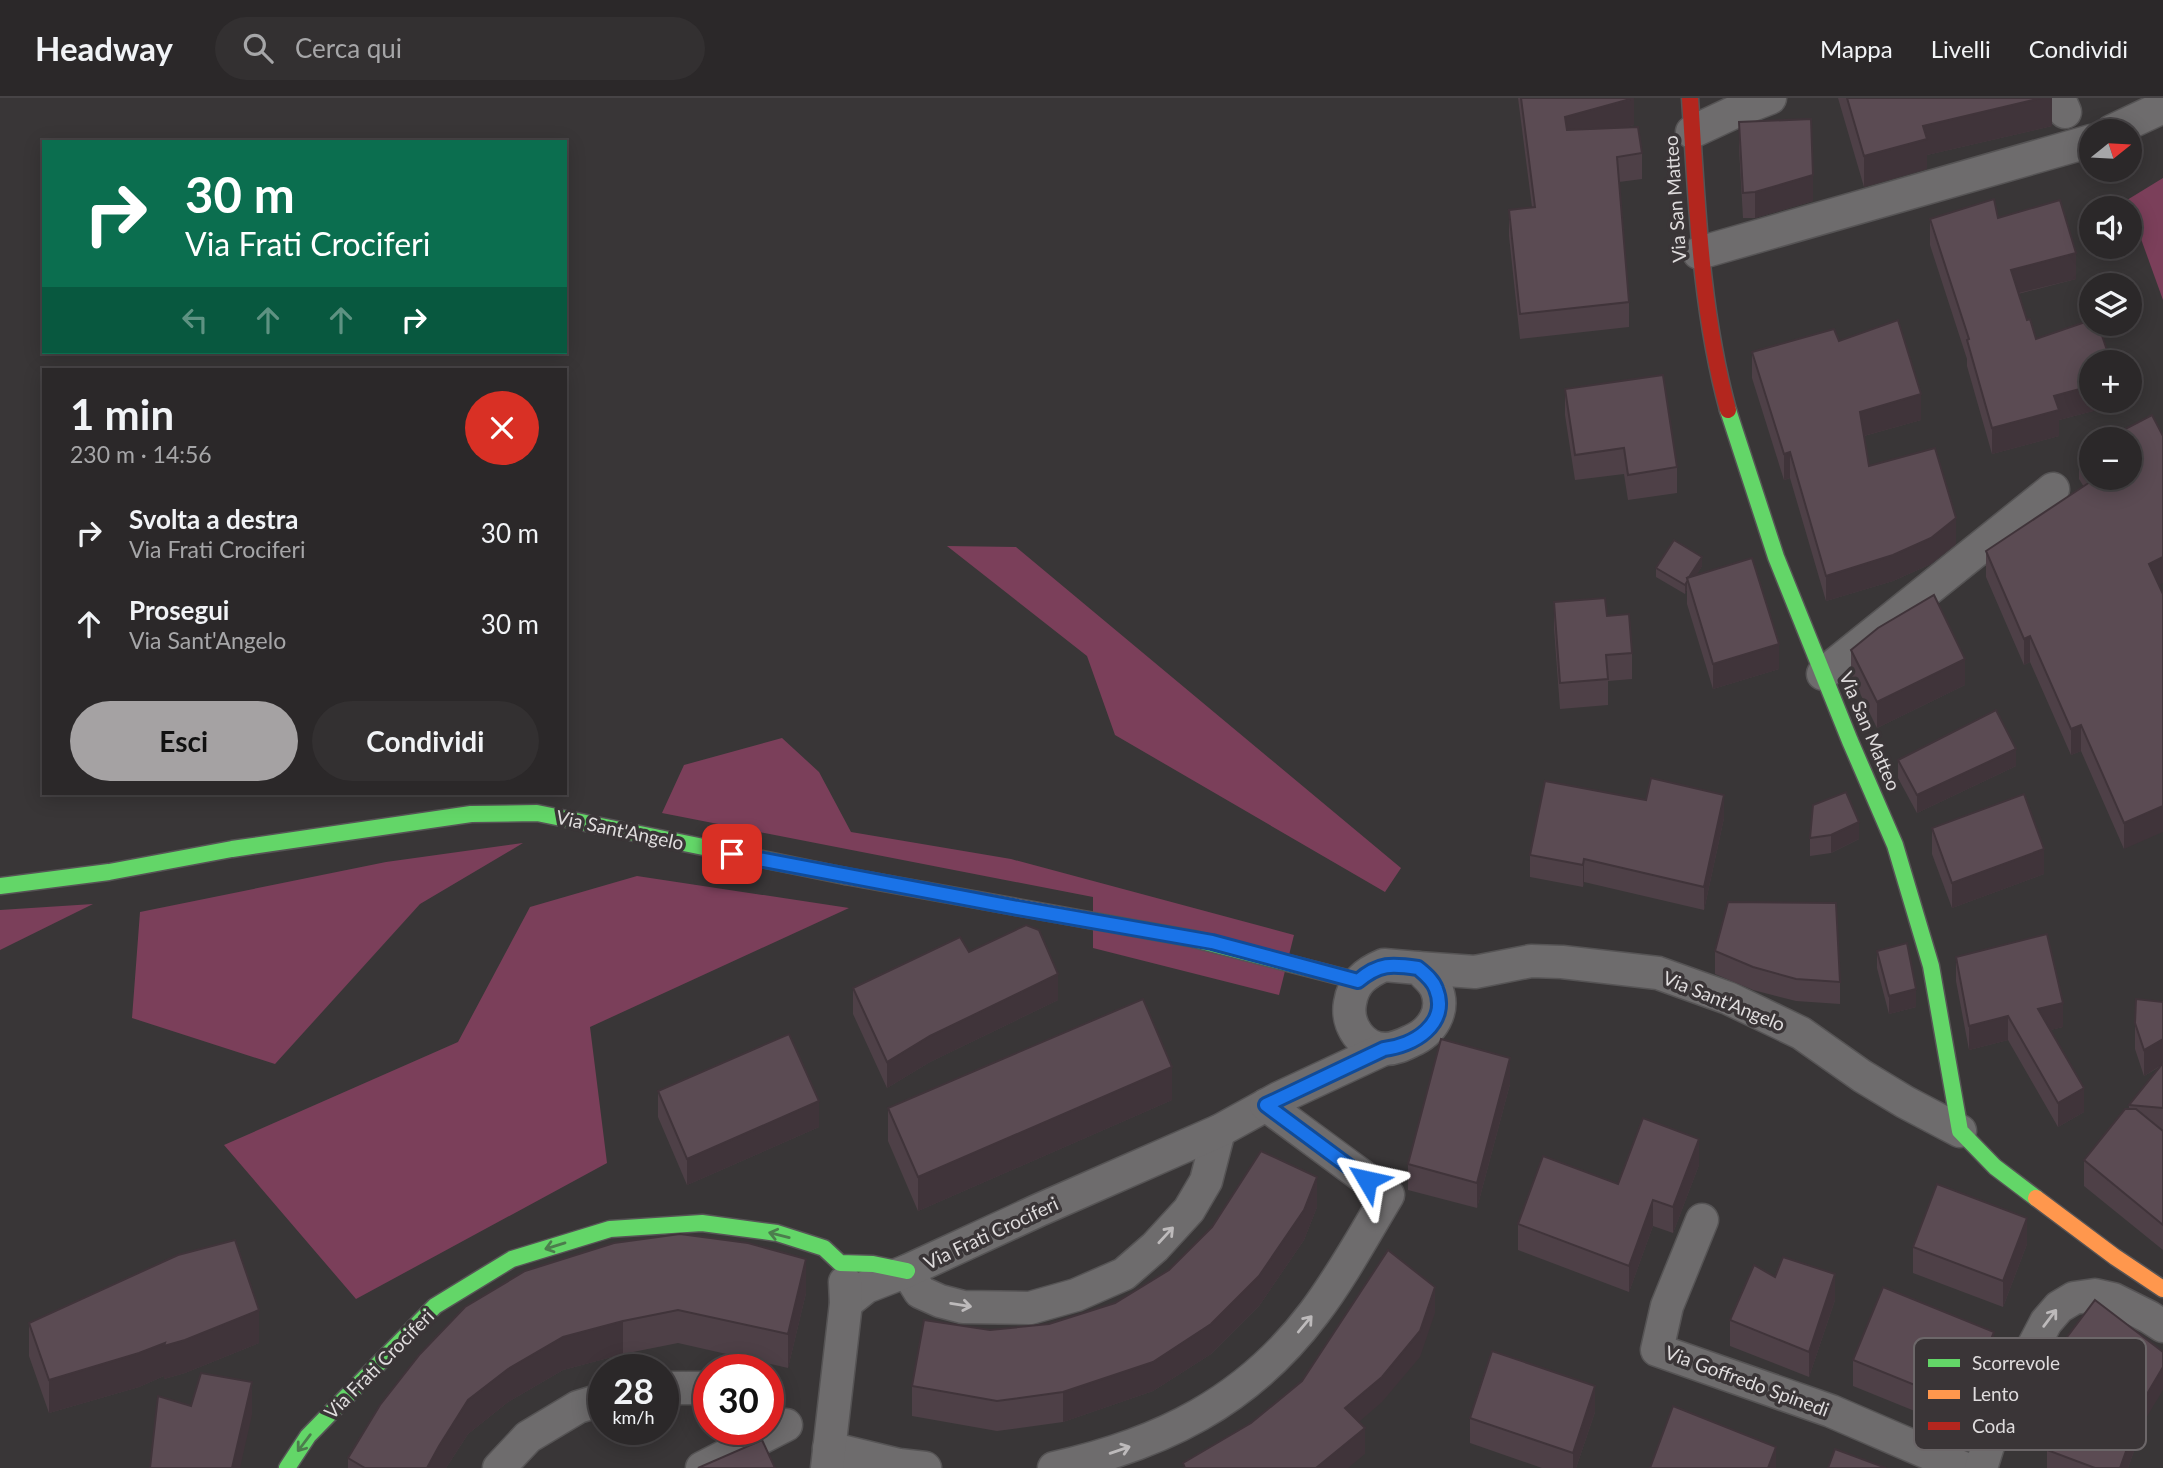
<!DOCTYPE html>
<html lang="it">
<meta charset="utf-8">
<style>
:root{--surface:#2b2829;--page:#333031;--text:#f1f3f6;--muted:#a6a6a8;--line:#474446;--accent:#a5a2a3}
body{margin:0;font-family:Lato,sans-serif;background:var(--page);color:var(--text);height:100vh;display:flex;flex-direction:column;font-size:26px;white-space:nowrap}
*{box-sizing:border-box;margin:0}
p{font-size:23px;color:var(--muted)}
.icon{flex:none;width:38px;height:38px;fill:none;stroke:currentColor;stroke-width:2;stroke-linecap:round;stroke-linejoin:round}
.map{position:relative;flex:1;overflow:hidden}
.side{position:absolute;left:42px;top:270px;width:525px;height:427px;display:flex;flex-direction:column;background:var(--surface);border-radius:0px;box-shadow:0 4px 18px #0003,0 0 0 2px var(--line)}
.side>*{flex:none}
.banner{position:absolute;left:42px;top:42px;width:525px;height:214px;border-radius:0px;box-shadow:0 4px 18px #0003,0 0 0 2px var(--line);background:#0b6e4f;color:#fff;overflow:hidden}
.needle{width:46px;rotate:72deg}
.controls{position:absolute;left:2079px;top:21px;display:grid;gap:14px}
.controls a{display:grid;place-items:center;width:63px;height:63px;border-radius:50%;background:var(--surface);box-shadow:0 4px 18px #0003,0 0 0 2px var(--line);font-size:35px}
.speed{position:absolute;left:588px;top:1256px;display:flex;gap:14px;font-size:35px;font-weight:700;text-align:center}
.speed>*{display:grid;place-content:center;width:91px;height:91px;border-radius:50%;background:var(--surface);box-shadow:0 4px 18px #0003,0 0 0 2px var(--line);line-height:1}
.speed small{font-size:18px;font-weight:400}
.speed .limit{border:10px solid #d22;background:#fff;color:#111}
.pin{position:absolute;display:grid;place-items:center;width:60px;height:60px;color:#fff;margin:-30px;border-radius:14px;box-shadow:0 4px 10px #0006}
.me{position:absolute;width:77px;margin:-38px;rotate:306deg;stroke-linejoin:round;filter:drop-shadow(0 0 5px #0008)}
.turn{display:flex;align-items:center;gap:24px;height:147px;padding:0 28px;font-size:32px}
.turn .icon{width:91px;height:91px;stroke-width:2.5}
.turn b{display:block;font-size:49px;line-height:60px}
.lanes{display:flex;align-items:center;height:66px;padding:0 28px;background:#0003;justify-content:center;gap:35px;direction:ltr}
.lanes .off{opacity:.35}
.round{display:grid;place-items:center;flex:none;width:74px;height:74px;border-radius:37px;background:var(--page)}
.summary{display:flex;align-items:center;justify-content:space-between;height:119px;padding:0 28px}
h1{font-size:42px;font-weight:700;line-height:52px}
.cta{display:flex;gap:14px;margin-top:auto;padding:14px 28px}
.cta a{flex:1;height:80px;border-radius:42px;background:var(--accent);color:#111;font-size:28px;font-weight:700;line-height:80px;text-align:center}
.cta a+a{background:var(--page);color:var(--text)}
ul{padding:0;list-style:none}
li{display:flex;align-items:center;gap:21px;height:91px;padding:0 28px}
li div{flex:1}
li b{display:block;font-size:26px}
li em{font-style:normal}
header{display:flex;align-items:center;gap:42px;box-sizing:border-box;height:98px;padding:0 35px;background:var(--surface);border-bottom:2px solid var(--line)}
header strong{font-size:33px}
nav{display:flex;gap:38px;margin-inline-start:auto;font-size:24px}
.search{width:490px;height:63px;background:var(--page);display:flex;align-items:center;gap:18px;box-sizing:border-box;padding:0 24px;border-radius:38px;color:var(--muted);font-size:26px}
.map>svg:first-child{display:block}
.green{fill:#7b3f5a}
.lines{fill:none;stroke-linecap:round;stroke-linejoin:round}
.street-casing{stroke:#565455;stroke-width:35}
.fast-casing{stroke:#565455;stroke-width:19}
.slow-casing{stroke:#565455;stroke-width:19}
.jam-casing{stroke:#565455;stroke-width:19}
.street{stroke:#6e6c6d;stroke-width:32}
.fast{stroke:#63d668;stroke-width:16}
.slow{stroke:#ff974d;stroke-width:16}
.jam{stroke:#b3261e;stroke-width:16}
.wall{fill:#4e4047}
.shaded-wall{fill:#40343a}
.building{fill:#5b4b53;stroke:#40343a;stroke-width:2}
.oneway{stroke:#4c7d4d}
.oneway2{stroke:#bdbabb}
.route-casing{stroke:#114b97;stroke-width:18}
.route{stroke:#1a73e8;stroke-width:12}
.labels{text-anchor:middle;stroke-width:7;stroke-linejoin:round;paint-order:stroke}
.street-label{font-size:19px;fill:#dfdcdd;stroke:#3a3537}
.key{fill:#3a3537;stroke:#6c6769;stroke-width:2}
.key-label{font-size:19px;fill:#dfdcdd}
</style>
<header>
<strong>Headway</strong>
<div class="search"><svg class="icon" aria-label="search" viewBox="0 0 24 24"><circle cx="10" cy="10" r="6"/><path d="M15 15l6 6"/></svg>Cerca qui</div>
<nav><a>Mappa</a><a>Livelli</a><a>Condividi</a></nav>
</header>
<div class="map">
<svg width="2163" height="1370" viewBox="0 0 2163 1370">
<rect width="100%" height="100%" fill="#393637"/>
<g class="green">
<path d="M2163,80V202L2127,102Z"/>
<path d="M947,448L1016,449L1401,770L1385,794L1115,637L1087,558Z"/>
<path d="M782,640L819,674L851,734L1011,761L1294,837L1279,897L1093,850V799L662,715L684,667Z"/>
<path d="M523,745L420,806L275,966L132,920L140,814L386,764Z"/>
<path d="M637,778L849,810L590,929L607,1065L356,1201L224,1047L458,944L530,809Z"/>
<path d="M93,806L0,852V812Z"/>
</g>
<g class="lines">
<g class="street-casing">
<g id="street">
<path d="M2059,0L2065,14"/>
<path d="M2112,33L2163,9"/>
<path d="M1692,34L1739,12L1770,0"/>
<path d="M1699,155L2091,43"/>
<path d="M1823,576L2053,391"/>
<path d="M1384,867L1418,870C1425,876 1432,882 1436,890C1446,913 1432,934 1411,943C1403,947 1395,951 1385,951C1362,951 1346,927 1350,905C1353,885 1365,875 1384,867Z"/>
<path d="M1418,870L1475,874L1531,863L1562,864L1658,875L1728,900L1801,935L1862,978L1905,1004L1960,1033"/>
<path d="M1702,1122L1667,1208L1657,1252L1831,1313L1963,1370"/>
<path d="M907,1173L920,1194L940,1203L963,1209L1030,1210L1076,1197L1124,1176L1155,1149L1189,1112L1206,1083L1219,1033"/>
<path d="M846,1205L866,1189L907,1173L1039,1112L1219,1033L1279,1000L1384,951"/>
<path d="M663,1290H709"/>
<path d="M829,1350L899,1367L925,1370"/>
<path d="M499,1370L528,1339L578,1309L604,1301"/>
<path d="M702,1370L786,1327"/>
<path d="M827,1370L846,1205L845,1184"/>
<path d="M1054,1370C1161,1346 1247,1304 1314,1215C1342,1178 1364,1137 1388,1097L1266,1007"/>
<path d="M1981,1370L1998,1316L2046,1224L2059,1209L2074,1200L2095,1197L2113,1201L2149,1219L2163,1228"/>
</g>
</g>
<g class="fast-casing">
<g id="fast">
<path d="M1728,312L1776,459L1850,643L1895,747L1931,868L1960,1033L1995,1069L2036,1100"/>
<path d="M0,788L109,774L232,751L471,716L537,715L845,778"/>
<path d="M1194,841L1358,883"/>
<path d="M287,1370L308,1338L435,1208L512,1161L610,1131L702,1125L777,1135L824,1150L840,1165L873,1166L907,1173"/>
</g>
</g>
<g class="slow-casing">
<g id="slow">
<path d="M845,778L1194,841"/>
<path d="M2036,1100L2115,1159L2163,1191"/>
</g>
</g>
<g class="jam-casing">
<path id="jam" d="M1690,0C1697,105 1700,210 1728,312"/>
</g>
<use href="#street" class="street"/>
<use href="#fast" class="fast"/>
<use href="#slow" class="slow"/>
<use href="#jam" class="jam"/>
</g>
<g class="wall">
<path d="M1518,0H1634V27L1623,30L1642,55V81L1619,84L1629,204V229L1520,241L1509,138V112L1532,109Z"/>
<path d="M1838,0H2052V28L1927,57V71L1864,89Z"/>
<path d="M1739,24L1813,103L1755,120H1743L1739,50Z"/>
<path d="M1998,120L2076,181L2018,196L2027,222L2036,241L2116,303V307L2059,322V338L1992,356L1967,268V261L1930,147V121Z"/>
<path d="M1839,243L1921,322L1864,338L1869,368L1956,446L1931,466L1893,483L1826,503L1790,380L1784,382L1752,280V254Z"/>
<path d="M1565,291L1677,369V395L1628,402L1624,376L1575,382L1565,317Z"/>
<path d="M2091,349V380H2130L2159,487L2124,751L2081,653L2071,657L2030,564L2024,567L1986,479V453L2084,389L2079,381V355Z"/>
<path d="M1702,468L1696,477L1779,571L1713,591L1687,506V491L1685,496L1656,479V470Z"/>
<path d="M1554,504L1607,518L1632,555V581L1608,583V607L1560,611L1554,530Z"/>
<path d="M1851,552L1965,587L1877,630L1851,577Z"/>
<path d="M1898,662L2016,668L1917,715L1898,680Z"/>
<path d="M1813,707L1859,741L1831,755L1810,758V740Z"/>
<path d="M1724,720L1704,812L1584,784L1583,789L1530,779V757Z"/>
<path d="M1932,730L2044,776L1952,810L1932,756Z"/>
<path d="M1715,853L1840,884V906L1796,903L1753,892L1715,876Z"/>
<path d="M1877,853L1916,909L1889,916L1877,870Z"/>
<path d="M1956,859L2063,929L2050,932L2084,1014L2058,1029L2008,942L1969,952L1956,883Z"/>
<path d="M853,890L1058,902L930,964L887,990L853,916Z"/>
<path d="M2163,904V1152L2084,1088V1062L2129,1011V1007L2161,968L2144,978L2135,951V925Z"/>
<path d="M1510,986L1477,1110L1408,1092V1066Z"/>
<path d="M658,993L819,1029L687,1087L658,1019Z"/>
<path d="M1172,1002L918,1113L888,1043V1010Z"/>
<path d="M1699,1067L1673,1135L1653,1128L1629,1194L1518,1152V1126L1618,1086Z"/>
<path d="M1317,1109L1304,1142L1259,1208L1211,1256L1153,1293L1063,1324L997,1333L912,1318V1288L990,1232L1049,1226L1115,1205Z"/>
<path d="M2027,1146L2003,1209L1913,1175V1149Z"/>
<path d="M1775,1179L1835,1202L1809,1279L1730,1248V1222Z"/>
<path d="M806,1195L788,1270L678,1245L623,1256L563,1272L508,1304L468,1336L446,1370H348V1360L465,1209Z"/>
<path d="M2095,1202L2134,1340V1353L2128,1370H2047V1352L2073,1284L2058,1273V1251Z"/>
<path d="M29,1225L259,1245L185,1275L164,1281V1278L139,1289L49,1315L29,1258Z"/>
<path d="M1994,1260L1964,1333L1853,1288V1262Z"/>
<path d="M1595,1314L1576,1370H1542L1470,1345V1320Z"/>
</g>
<g class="shaded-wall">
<path d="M2042,0H2052V28L1927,57V71L1864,89V58L1923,28Z"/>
<path d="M1634,1V27L1565,45V19Z"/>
<path d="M1813,77V103L1755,120V94Z"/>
<path d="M2076,155V181L2011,197V172Z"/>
<path d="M2091,288V303H2116V307L2059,322V338L1992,356V330L2054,298Z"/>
<path d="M1921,296V322L1860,339V314Z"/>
<path d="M1790,354V380L1784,382V356Z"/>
<path d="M1956,420V446L1931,466L1893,483L1826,503V478Z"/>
<path d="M1702,459V468L1690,488L1688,482Z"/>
<path d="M2163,459V485L2149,492V466Z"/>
<path d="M1687,482V491L1685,496V487Z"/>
<path d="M2030,538V564L2024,567V541Z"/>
<path d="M1779,546V571L1713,591V566Z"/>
<path d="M1965,561V587L1877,630V604Z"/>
<path d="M2081,627V653L2071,657V631Z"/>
<path d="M2016,651V668L1917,715V697Z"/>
<path d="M1724,697V720L1704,812V789Z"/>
<path d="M2163,708V734L2124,751V725Z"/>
<path d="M1859,724V741L1831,755V737Z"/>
<path d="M2044,751V776L1952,810V785Z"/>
<path d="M1584,761V784L1583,789V767Z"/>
<path d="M1058,876V902L930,964L887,990V964L930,938Z"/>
<path d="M1916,891V909L1889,916V898Z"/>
<path d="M2063,905V929L2038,935V911Z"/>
<path d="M2008,918V942L1969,952V928Z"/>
<path d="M2163,941V966L2144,978V952Z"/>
<path d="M1510,960V986L1477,1110V1085Z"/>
<path d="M1172,969V1002L918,1113V1079Z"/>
<path d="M2084,990V1014L2058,1029V1005Z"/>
<path d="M819,1003V1029L687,1087V1061Z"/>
<path d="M1699,1041V1067L1673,1135V1109Z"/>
<path d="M1317,1079V1109L1304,1142L1259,1208L1211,1256L1153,1293L1063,1324V1294Z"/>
<path d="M1653,1102V1128L1629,1194V1168Z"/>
<path d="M2027,1120V1146L2003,1209V1183Z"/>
<path d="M806,1161V1195L788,1270V1236Z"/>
<path d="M1835,1176V1202L1809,1279V1254Z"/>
<path d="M1435,1189V1215L1420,1259L1382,1304L1345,1336V1310Z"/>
<path d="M259,1212V1245L185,1275L164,1281V1278L139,1289L49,1315V1282Z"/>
<path d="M623,1223V1256L563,1272L508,1304L468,1336L446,1370H427L439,1348L468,1302L508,1271L563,1239Z"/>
<path d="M1994,1234V1260L1964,1333V1307Z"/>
<path d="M2163,1269V1292L2134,1340V1353L2128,1370H2120L2128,1328Z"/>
<path d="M252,1284V1317L240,1370H232Z"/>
<path d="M1595,1288V1314L1576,1370H1573V1355Z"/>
<path d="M1365,1330V1356L1348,1370H1316Z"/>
<path d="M1776,1349V1370H1768Z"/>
</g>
<g class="building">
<path d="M1521,0H1634L1565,19L1567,32L1638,29L1642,55L1617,59L1629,204L1520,216L1509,112L1535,109Z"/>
<path d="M1847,0H2042L1923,28L1927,41L1864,58Z"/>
<path d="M1811,21L1813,77L1755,94L1743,95L1739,24Z"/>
<path d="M1994,101L1998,120L2060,102L2076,155L2011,172L2027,222L2030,221L2036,241L2091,222V226H2098L2111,264H2091V288L2054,298L2059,312L1992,330L1967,242L1969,241L1930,121Z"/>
<path d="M1898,222L1921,296L1860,314L1869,368L1935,350L1956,420L1931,440L1893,457L1826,478L1790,354L1784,356L1752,254L1834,231L1839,243Z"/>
<path d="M1663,277L1677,369L1628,377L1624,350L1575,357L1565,291Z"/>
<path d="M2152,317L2163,338V459L2149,466L2163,496V708L2124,725L2081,627L2071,631L2030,538L2024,541L1986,453L2093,382L2092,380H2130V341H2106Z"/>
<path d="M2091,349V378L2079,355Z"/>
<path d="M1674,442L1702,459L1689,479L1687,480L1688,482L1685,487L1656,470Z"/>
<path d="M1752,460L1779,546L1713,566L1687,480Z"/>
<path d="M1934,497L1965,561L1877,604L1851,552L1878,530Z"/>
<path d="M1605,500L1607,518L1629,516L1632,555L1606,557L1608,581L1560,585L1554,504Z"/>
<path d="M1996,612L2016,651L1917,697L1898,662Z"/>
<path d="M1651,680L1724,697L1704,789L1584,761L1583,767L1530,757L1545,683L1646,702Z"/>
<path d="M1846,694L1859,724L1831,737L1810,740L1813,707Z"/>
<path d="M2024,696L2044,751L1952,785L1932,730Z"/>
<path d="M1728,804L1836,805L1840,884L1796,881L1753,869L1715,853Z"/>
<path d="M1026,827L1039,832L1058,876L930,938L887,964L853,890L960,839L969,854Z"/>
<path d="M2047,836L2063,905L2038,911L2084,990L2058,1005L2008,918L1969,928L1956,859Z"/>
<path d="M1907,845L1916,891L1889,898L1877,853Z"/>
<path d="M1143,901L1172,969L918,1079L888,1010Z"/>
<path d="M2136,901L2163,904V941L2144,952L2135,925Z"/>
<path d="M789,936L819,1003L687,1061L658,993Z"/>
<path d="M1441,941L1510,960L1477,1085L1408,1066Z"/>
<path d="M2163,965V1010L2129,1007Z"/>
<path d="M2125,1011H2136L2163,1033V1127L2084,1062Z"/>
<path d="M1643,1020L1699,1041L1673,1109L1653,1102L1629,1168L1518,1126L1543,1058L1618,1086Z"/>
<path d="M1261,1053L1317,1079L1304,1112L1259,1178L1211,1226L1153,1264L1063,1294L997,1303L912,1288L924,1222L990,1232L1049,1226L1115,1205L1169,1172L1212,1129Z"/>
<path d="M1937,1086L2027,1120L2003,1183L1913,1149Z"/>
<path d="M680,1136L748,1145L806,1161L788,1236L678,1212L623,1223L563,1239L508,1271L468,1302L439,1348L427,1370H365L348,1360L380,1307L420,1256L465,1209L525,1173L614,1145Z"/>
<path d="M235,1142L259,1212L185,1242L164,1248L165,1245L139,1255L49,1282L29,1225L178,1157Z"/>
<path d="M1388,1152L1435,1189L1420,1233L1382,1279L1345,1310L1365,1330L1316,1370H1185L1183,1365L1251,1325L1302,1283Z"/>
<path d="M1783,1159L1835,1176L1809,1254L1730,1222L1754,1167L1775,1179Z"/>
<path d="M1883,1189L1994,1234L1964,1307L1853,1262Z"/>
<path d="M2095,1202L2163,1254V1269L2128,1328L2134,1331L2120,1370H2095L2047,1352L2080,1266L2058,1251Z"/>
<path d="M1492,1253L1595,1288L1573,1355L1470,1320Z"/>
<path d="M201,1275L252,1284L232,1370H150L158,1298L191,1308Z"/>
<path d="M1673,1308L1776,1349L1768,1370H1650Z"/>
<path d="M762,1342L775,1370H698Z"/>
<path d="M1835,1351L1886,1370H1828Z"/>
</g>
<defs><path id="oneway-shaft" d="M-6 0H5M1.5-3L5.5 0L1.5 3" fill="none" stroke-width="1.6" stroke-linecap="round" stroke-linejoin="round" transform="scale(1.75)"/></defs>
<g class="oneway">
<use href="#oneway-shaft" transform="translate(779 1137) rotate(-166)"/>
<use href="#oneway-shaft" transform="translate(555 1148) rotate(163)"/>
<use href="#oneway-shaft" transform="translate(304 1345) rotate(127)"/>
</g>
<g class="oneway2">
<use href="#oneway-shaft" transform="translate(1166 1137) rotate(-47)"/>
<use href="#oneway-shaft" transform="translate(961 1207) rotate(9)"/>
<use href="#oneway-shaft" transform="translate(2050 1220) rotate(-53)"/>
<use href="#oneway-shaft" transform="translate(1305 1226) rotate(-50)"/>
<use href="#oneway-shaft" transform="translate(1120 1352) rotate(-19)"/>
</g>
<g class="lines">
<g class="route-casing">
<path id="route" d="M732,756L1018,810L1212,844L1358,883C1379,865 1392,866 1418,870C1425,876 1433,882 1436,891C1450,926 1413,948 1384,951L1266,1007L1367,1082"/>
</g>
<use href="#route" class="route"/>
</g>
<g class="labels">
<g class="street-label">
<text transform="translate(1675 101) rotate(-94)" y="7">Via San Matteo</text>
<text transform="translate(1870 633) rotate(67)" y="7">Via San Matteo</text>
<text transform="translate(620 732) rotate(12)" y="7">Via Sant'Angelo</text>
<text transform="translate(1724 903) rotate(22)" y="7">Via Sant'Angelo</text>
<text transform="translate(991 1135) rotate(-25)" y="7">Via Frati Crociferi</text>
<text transform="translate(379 1266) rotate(-45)" y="7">Via Frati Crociferi</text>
<text transform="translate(1747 1283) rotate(20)" y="7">Via Goffredo Spinedi</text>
</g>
</g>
<rect x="1914" y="1240" width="232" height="112" rx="10" class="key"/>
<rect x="1928" y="1261" width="32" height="8" fill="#63d668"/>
<rect x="1928" y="1292" width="32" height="9" fill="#ff974d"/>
<rect x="1928" y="1324" width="32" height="8" fill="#b3261e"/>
<g class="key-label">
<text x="1972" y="1272">Scorrevole</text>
<text x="1972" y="1303">Lento</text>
<text x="1972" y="1335">Coda</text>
</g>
</svg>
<div class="controls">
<a><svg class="needle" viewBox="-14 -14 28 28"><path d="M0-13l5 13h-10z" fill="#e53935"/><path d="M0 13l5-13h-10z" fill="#a6a6a8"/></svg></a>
<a><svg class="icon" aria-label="sound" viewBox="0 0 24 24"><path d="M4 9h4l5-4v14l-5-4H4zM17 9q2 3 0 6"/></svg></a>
<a><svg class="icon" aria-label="layers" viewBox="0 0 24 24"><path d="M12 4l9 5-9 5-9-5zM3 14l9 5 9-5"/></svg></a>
<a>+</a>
<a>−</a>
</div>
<div class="speed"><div>28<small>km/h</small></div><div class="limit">30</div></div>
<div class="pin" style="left:732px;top:756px;background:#d93025"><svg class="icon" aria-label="arrive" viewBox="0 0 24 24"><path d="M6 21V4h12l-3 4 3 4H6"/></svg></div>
<svg class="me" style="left:1367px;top:1082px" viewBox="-20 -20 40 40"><path d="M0-17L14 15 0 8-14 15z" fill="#1a73e8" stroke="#fff" stroke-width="4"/></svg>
<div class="banner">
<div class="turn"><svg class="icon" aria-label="right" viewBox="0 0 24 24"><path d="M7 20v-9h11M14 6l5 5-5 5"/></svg><div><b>30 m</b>Via Frati Crociferi</div></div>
<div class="lanes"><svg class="icon off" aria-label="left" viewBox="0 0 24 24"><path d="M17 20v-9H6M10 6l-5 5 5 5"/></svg><svg class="icon off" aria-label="ahead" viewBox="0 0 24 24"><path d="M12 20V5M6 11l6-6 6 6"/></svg><svg class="icon off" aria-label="ahead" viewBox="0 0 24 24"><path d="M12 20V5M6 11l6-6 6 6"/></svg><svg class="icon" aria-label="right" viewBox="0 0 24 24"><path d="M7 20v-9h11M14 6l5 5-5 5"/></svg></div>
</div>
<section class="side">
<div class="summary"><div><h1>1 min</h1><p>230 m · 14:56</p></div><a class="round" style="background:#d93025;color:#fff"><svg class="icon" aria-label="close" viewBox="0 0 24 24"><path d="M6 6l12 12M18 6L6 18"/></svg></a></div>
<ul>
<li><svg class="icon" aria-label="right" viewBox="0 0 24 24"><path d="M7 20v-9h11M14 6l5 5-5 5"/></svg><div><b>Svolta a destra</b><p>Via Frati Crociferi</p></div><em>30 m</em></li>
<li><svg class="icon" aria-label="ahead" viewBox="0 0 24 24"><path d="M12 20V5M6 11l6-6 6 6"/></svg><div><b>Prosegui</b><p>Via Sant'Angelo</p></div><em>30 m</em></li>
</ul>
<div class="cta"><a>Esci</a><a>Condividi</a></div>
</section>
</div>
